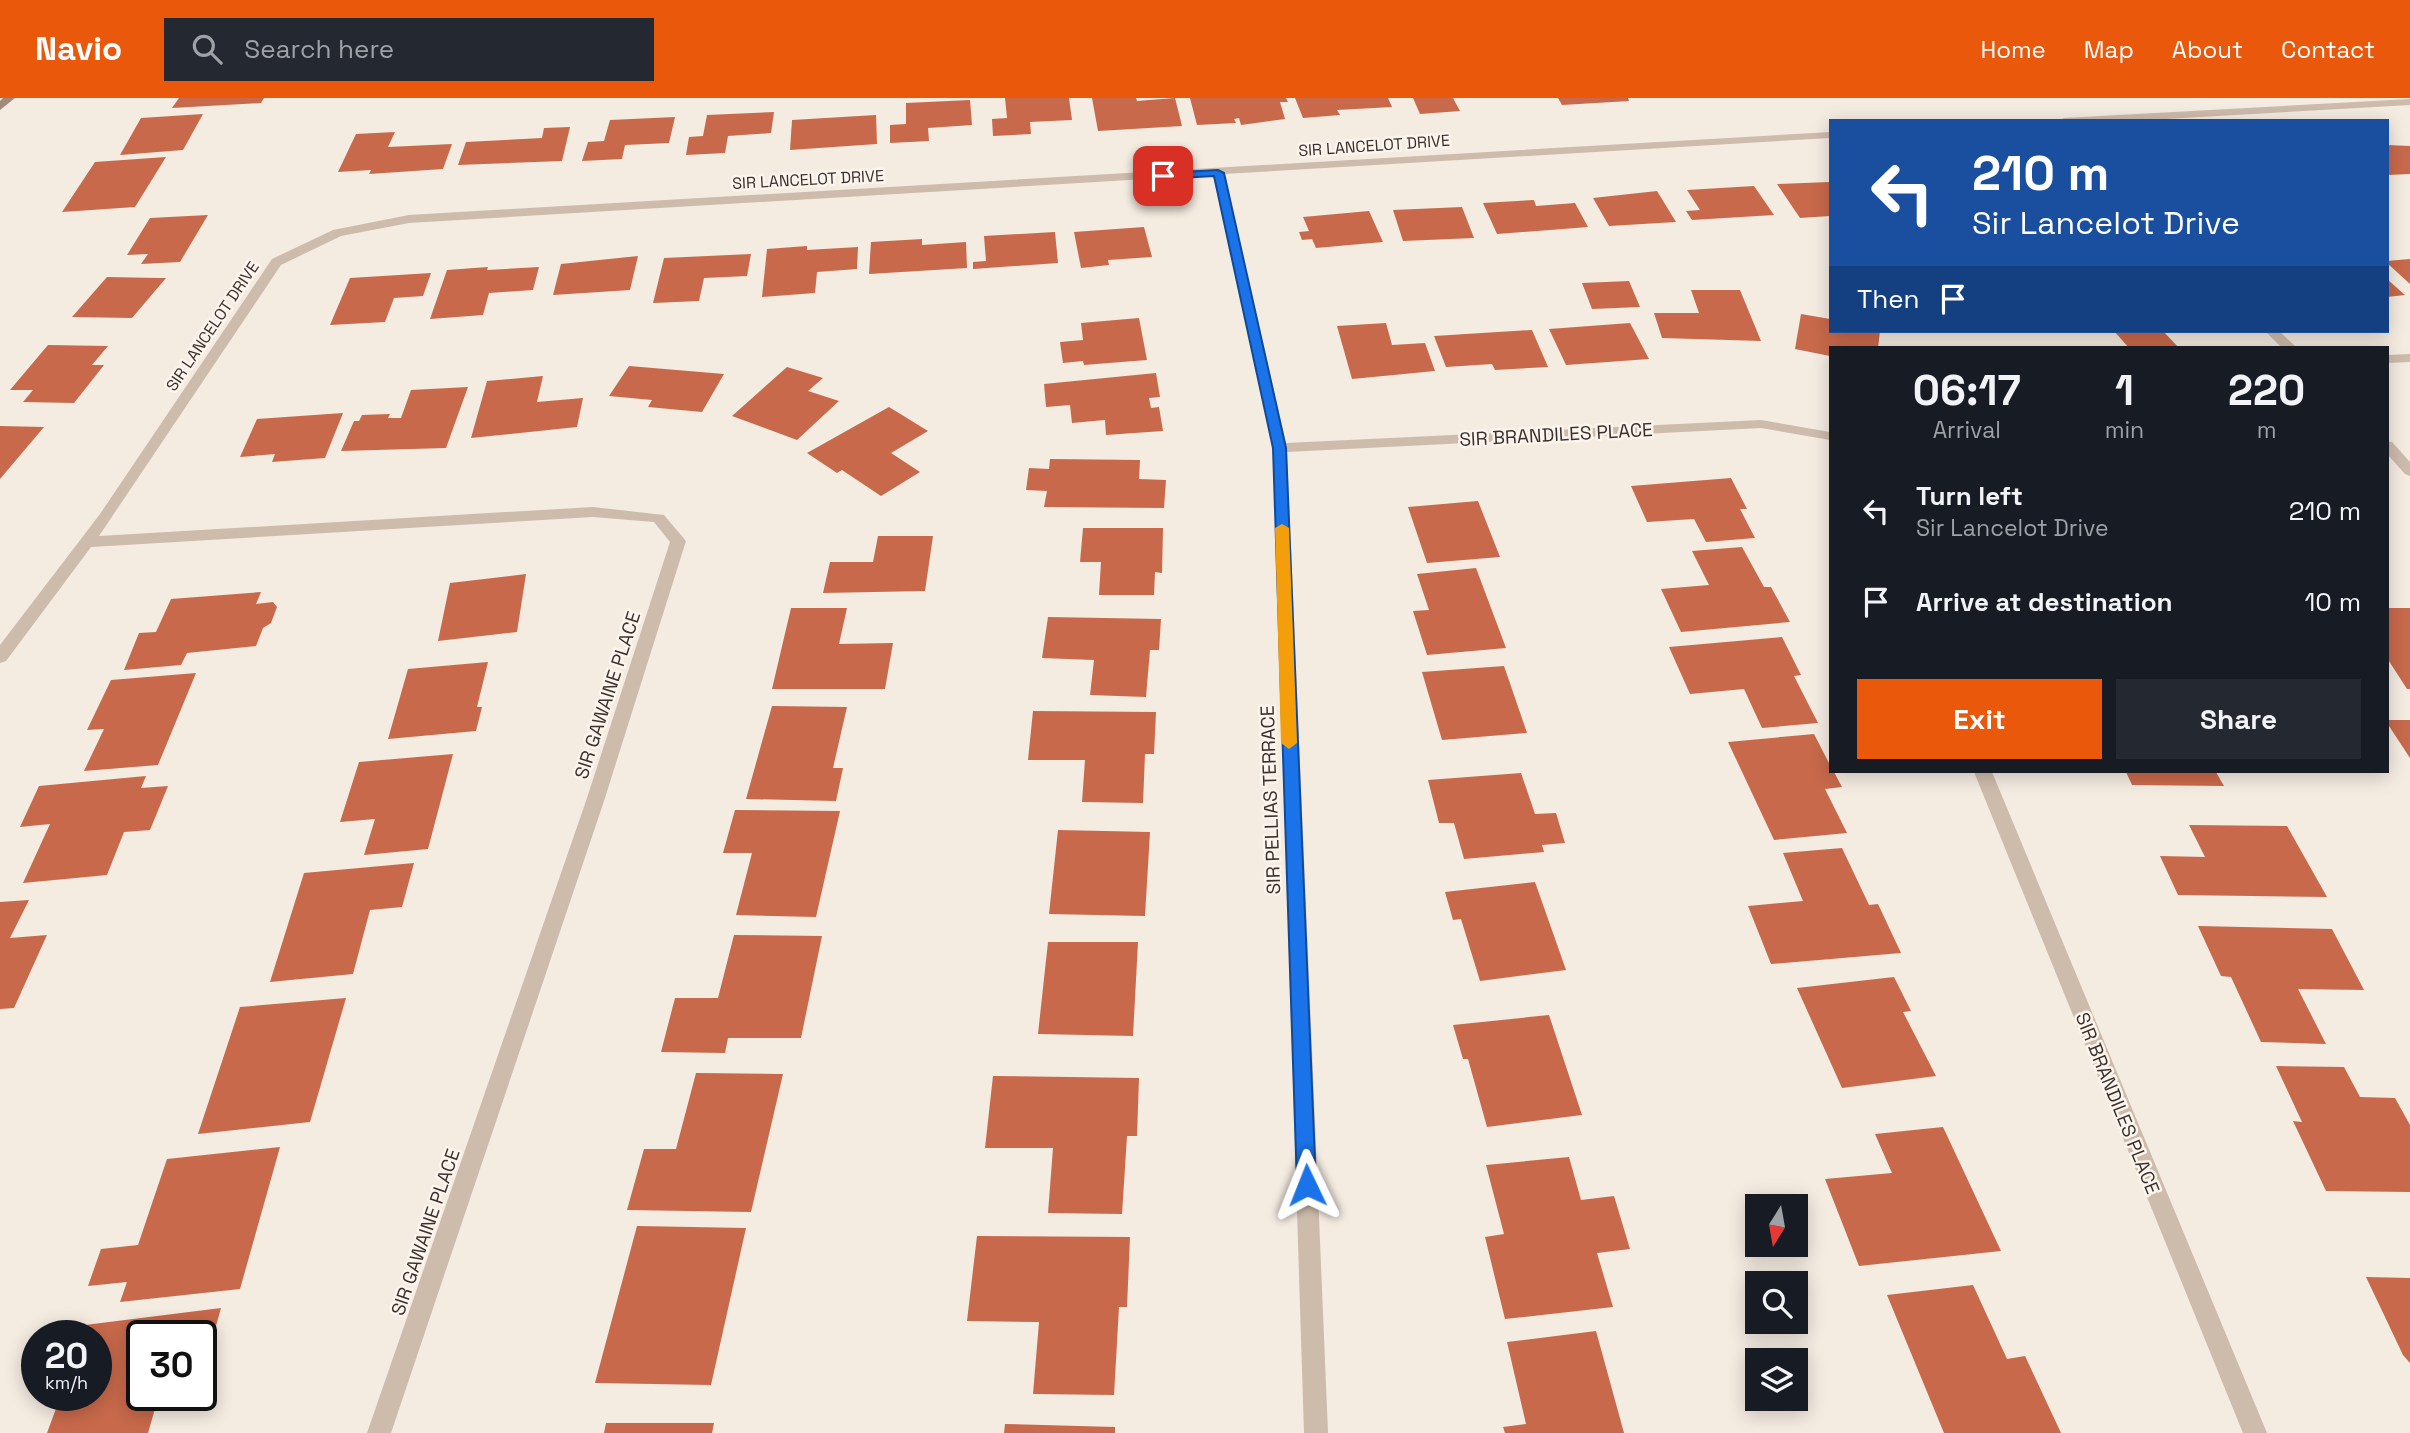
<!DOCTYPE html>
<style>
:root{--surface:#171b24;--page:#242831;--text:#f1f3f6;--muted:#9ea1a6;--accent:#ea580c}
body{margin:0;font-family:"Space Grotesk",sans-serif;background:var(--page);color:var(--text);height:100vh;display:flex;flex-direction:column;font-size:26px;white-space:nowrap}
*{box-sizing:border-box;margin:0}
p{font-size:23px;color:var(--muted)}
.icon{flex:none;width:38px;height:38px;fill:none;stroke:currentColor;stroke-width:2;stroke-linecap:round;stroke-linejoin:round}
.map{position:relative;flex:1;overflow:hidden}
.details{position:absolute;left:1829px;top:248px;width:560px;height:427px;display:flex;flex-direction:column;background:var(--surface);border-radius:0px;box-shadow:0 4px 18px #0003}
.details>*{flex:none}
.hud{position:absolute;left:1829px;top:21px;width:560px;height:214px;border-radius:0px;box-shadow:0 4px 18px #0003;background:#1a4fa0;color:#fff;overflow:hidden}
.needle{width:46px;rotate:191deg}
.fabs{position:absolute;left:1745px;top:1096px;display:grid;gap:14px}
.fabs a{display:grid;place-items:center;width:63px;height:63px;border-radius:0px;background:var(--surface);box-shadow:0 4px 18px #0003;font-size:35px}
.speed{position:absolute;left:21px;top:1222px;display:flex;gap:14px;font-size:35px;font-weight:700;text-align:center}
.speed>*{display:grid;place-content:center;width:91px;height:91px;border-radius:50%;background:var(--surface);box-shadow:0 4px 18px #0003;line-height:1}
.speed small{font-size:18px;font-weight:400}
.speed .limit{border:4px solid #111;border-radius:10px;background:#fff;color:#111}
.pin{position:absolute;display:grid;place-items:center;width:60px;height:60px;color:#fff;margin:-30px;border-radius:14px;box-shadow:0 4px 10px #0006}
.me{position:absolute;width:77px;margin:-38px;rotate:358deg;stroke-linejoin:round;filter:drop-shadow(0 0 5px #0008)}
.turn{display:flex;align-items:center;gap:24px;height:147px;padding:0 28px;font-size:32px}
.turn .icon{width:91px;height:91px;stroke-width:2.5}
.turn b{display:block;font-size:49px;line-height:60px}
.then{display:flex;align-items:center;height:66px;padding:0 28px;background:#0003;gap:14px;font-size:26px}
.eta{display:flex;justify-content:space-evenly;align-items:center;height:119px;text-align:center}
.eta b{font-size:42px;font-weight:700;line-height:49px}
.cta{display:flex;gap:14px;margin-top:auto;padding:14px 28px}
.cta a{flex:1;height:80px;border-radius:0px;background:var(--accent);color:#fff;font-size:28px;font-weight:700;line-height:80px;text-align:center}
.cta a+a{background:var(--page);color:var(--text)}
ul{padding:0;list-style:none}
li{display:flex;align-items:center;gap:21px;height:91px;padding:0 28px}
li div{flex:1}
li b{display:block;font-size:26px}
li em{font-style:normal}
header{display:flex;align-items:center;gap:42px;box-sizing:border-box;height:98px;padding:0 35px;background:var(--accent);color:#fff}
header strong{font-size:33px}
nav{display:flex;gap:38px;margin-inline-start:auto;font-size:24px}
.search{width:490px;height:63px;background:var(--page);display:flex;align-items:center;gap:18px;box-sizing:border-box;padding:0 24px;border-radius:0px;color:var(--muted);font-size:26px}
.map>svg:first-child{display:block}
.building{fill:#c8694b}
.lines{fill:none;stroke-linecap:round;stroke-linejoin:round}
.minor{fill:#cdbbac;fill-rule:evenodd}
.secondary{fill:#a18a7d;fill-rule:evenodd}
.route{fill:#1a73e8;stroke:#114b97;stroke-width:2}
.slow{fill:#f59e0b}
.labels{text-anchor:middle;stroke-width:5;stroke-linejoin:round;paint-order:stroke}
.far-street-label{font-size:16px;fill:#3b302b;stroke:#fbf5ee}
.street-label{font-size:19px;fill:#3b302b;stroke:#fbf5ee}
</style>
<header>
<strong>Navio</strong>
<div class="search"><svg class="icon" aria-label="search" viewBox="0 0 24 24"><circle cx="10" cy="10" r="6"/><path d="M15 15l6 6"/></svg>Search here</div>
<nav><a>Home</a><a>Map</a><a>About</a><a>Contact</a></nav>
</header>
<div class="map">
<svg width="2410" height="1335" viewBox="0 0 2410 1335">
<rect width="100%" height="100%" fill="#f4ebe1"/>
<g class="building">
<path d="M179,0H264L261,5L172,10Z"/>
<path d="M1005,0H1069L1072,22L1030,24L1031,36L993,38L992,21L1007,20Z"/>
<path d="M1092,0H1136L1137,3L1175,0L1182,28L1098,33Z"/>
<path d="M1190,0H1286L1288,4H1280L1285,21L1241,27L1239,20L1234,21L1236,25L1197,27Z"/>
<path d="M1295,0H1388L1392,9L1337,12L1340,17L1303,20Z"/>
<path d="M1413,0H1453L1460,13L1420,16Z"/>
<path d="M1558,0H1628L1629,3L1562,7Z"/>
<path d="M970,2L972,27L928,30L929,43L890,45V27L906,26V5Z"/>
<path d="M774,14L771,35L728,38L725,55L686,57L689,39L703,38L707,17Z"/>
<path d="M203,16L183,52L120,57L141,20Z"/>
<path d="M876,17L877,46L790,52L792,22Z"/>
<path d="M675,19L669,45L625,47L622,61L582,63L588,44L604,43L610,22Z"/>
<path d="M570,29L562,63L458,67L466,44L542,40L544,30Z"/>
<path d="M395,34L388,49L452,46L443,71L369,76L371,72L338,74L356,36Z"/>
<path d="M2387,47L2410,48V76L2387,77Z"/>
<path d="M166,59L135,109L62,114L95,64Z"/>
<path d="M1830,84V118L1800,120L1777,86Z"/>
<path d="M1754,88L1774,117L1692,122L1686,113L1700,112L1687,92Z"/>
<path d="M1657,93L1676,124L1609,128L1593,100Z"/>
<path d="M1534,102L1536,108L1575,105L1588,129L1497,136L1483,105Z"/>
<path d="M1462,109L1474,140L1403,143L1393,112Z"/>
<path d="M1369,113L1383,144L1316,150L1312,141L1302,142L1299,134L1309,133L1303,119Z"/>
<path d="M208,117L180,164L141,166L148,156L127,157L150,120Z"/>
<path d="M1144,129L1152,159L1108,162L1109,167L1081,170L1074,134Z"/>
<path d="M1055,134L1058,165L973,171V164L986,163L984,138Z"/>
<path d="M922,141V147L966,144L967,170L869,176L871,144Z"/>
<path d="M807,148V152L858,149L857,171L817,174L815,195L762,199L767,151Z"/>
<path d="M751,156L747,178L704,180L699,203L653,205L664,160Z"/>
<path d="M638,158L630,192L553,197L561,166Z"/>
<path d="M2410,161V186L2387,165V163Z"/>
<path d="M488,169L487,172L539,169L533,192L489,195L483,217L430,221L447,172Z"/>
<path d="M431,175L423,198L394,200L385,224L330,227L350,180Z"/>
<path d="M107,179L159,180H166L132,220L72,219Z"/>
<path d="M2387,181L2405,197L2387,199Z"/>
<path d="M1629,183L1640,209L1592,211L1582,185Z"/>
<path d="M1691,192H1740L1761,243L1662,240L1654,215H1699Z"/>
<path d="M1801,216L1830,221V233H1880L1878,250H1830V258L1795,251Z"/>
<path d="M1139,220L1147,262L1084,267L1083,263L1063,265L1060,244L1083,242L1081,225Z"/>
<path d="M1386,225L1392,247L1425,245L1435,273L1352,281L1337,228Z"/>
<path d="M1630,225L1649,261L1566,267L1549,231Z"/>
<path d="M1532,232L1548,269L1495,272L1492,266L1446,269L1434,238Z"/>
<path d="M2114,233H2163L2179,250H2129Z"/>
<path d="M48,247L108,248L92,267H104L74,305L23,304L33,292H10Z"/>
<path d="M629,268L724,276L702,314L648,309L652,302L609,298Z"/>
<path d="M787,269L823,280L808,293L839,303L797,342L732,318Z"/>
<path d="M1156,275L1160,299L1149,300L1151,310L1159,309L1163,333L1106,337L1105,322L1072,325L1070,307L1046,309L1044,286Z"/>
<path d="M543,278L537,304L583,300L577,329L471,340L487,283Z"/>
<path d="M468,289L446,350L341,353L354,323H359L362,317L390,316L388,320H401L411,292Z"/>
<path d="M889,309L928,333L891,355L920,374L881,398L842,372L837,375L807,355Z"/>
<path d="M343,315L325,360L272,364L275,356L240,359L257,321Z"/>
<path d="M0,328L44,329L0,381Z"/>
<path d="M1050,361L1140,362L1139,381L1166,382L1164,410L1044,409L1047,393L1026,392L1029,370L1049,371Z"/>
<path d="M1731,380L1747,411H1740L1755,440L1706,444L1694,421L1647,424L1631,388Z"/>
<path d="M1478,403L1500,459L1427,465L1408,409Z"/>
<path d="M1083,430H1163L1162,475L1155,474L1154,497H1099L1101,464H1080Z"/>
<path d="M878,438H933L925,493L823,495L830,464H873Z"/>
<path d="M1742,449L1764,489H1771L1790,524L1681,534L1661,491L1709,487L1692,453Z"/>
<path d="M1476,470L1506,550L1427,557L1413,513L1429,512L1417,476Z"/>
<path d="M526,476L517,534L438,543L450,485Z"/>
<path d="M261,494L256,506L273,504L277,509L271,525L263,530L256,548L187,555L181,567L124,572L139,535L156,534L171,501Z"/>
<path d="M791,510H847L839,546L893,545L885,591H772Z"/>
<path d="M2387,510H2410V591H2407L2387,560Z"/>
<path d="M1048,519L1161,521L1159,552H1150L1146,599L1090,597L1094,562L1042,560Z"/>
<path d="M1782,539L1801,577L1794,578L1818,625L1762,630L1744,591L1690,596L1669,549Z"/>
<path d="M488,564L477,609H482L476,633L388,641L408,571Z"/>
<path d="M1504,568L1527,635L1442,642L1422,574Z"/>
<path d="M196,575L158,667L84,673L104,631L87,632L111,582Z"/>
<path d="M772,608L847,609L833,670H843L836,703L746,701Z"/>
<path d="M1033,613L1156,614L1154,656H1145L1143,705L1082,704L1085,662H1028Z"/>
<path d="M2387,622H2410V660L2387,625Z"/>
<path d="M1814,636L1830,667V674H1834L1842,689L1825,691L1847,735L1774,742L1728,644Z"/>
<path d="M453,656L428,751L364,757L375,721L340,724L359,664Z"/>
<path d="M2126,674H2216L2224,688L2132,687Z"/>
<path d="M1521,675L1535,716L1556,715L1565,745L1542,747L1544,754L1464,761L1454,725H1439L1428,682Z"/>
<path d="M146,678L141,690L168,688L150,732L124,734L107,777L23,785L50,726L20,729L39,688Z"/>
<path d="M735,712L840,713L816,819L736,817L752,755H723Z"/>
<path d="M2189,727L2287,728L2327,799L2178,797L2160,758L2205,759Z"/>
<path d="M1058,732L1150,734L1145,818L1049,816Z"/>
<path d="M1842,750L1869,807L1878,806L1901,855L1771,866L1748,808L1803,803L1783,755Z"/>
<path d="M414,765L402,809L370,812L353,876L270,884L304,775Z"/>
<path d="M1535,784L1566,872L1480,883L1461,821L1453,822L1445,794Z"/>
<path d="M29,802L10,840L47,837L14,910L0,911V804Z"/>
<path d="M2198,828L2332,831L2364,892L2298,891L2326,946L2261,944L2231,879L2221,878Z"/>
<path d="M734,837L822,838L801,940H728L725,955L661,954L675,900H718Z"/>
<path d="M1048,844H1138L1133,938L1038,936Z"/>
<path d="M1894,879L1911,913L1903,914L1936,978L1842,990L1797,890Z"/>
<path d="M346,900L310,1024L198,1036L240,909Z"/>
<path d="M1549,917L1582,1017L1487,1029L1468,961H1463L1453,927Z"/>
<path d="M2276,968L2344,969L2360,999L2395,1000L2410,1027V1094L2326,1093L2293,1023L2302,1024Z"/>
<path d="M696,975L783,976L751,1114L627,1112L644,1051H676Z"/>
<path d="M993,978L1139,980L1137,1038H1127L1122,1116L1048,1115L1053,1050H985Z"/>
<path d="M1943,1029L2001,1153L1859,1168L1825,1081L1892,1075L1875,1036Z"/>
<path d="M280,1049L240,1191L120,1204L127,1184L88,1188L101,1151L138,1147L167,1061Z"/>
<path d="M1569,1059L1581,1102L1614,1098L1630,1151L1597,1155L1613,1209L1505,1221L1485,1139L1504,1136L1486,1067Z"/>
<path d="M637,1128L746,1130L711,1287L595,1285Z"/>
<path d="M977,1138L1130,1139L1127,1209H1119L1114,1297L1033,1296L1039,1224L967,1223Z"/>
<path d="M2366,1179L2410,1180V1265L2403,1257Z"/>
<path d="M1973,1187L2007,1261L2025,1258L2061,1335H1944L1887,1197Z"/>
<path d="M221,1210L202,1278L201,1237H142V1297H159L148,1335H47L61,1297H96V1237H81L85,1227Z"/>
<path d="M1596,1233L1624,1335H1505L1503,1329L1526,1326L1507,1244Z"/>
<path d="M606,1325H714L712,1335H604Z"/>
<path d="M1005,1326L1115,1329V1335H1004Z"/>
</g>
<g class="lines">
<g class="minor">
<path d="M2410,1V7L2130,23H2059L2064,20Z"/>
<path d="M1830,34V40L1224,76L1286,345L1761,322L1830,334V342L1761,330L1287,354L1328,1335H1304L1273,350L1213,77L409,125L341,138L281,167L99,438L593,409L664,417L686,443L604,703L391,1335H367L586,703L670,444L654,424L593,419L91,449L6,563L0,565V547L100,416L272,161L333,132L409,117Z"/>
<path d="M2265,233H2279L2297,250H2282Z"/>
<path d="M2410,256V264L2387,265V257Z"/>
<path d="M2387,343L2392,344L2410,364V378L2405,376L2387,356Z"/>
<path d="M1974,674H1992L2267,1335H2243Z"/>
</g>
<path class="secondary" d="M3,0H15L0,12V3Z"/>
</g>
<path class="route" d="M1218,72L1224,75L1286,350L1316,1087L1313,1094L1307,1096L1300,1094L1297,1087L1273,350L1214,78L1163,81L1158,78L1163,75Z"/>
<path class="slow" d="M1282,426L1289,430L1297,645L1289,651L1281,645L1275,430Z"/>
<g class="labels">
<g class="far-street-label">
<text transform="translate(1374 47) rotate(-4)" y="6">SIR LANCELOT DRIVE</text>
<text transform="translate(808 81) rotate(-3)" y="6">SIR LANCELOT DRIVE</text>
<text transform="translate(212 228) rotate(-56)" y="6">SIR LANCELOT DRIVE</text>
</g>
<g class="street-label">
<text transform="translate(1556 336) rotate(-3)" y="7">SIR BRANDILES PLACE</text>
<text transform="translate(607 597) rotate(-72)" y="7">SIR GAWAINE PLACE</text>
<text transform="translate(1270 702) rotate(-92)" y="7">SIR PELLIAS TERRACE</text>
<text transform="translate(2118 1005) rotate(68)" y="7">SIR BRANDILES PLACE</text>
<text transform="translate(425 1134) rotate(-71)" y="7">SIR GAWAINE PLACE</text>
</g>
</g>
</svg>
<div class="fabs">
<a><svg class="needle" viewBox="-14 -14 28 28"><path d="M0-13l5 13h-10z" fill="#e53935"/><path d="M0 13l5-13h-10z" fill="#9ea1a6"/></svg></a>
<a><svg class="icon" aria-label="search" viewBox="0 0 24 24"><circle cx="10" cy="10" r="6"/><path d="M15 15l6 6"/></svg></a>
<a><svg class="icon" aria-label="layers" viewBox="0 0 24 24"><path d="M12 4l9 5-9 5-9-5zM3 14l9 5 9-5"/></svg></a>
</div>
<div class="speed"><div>20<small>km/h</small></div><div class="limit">30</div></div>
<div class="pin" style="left:1163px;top:78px;background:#d93025"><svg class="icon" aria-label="arrive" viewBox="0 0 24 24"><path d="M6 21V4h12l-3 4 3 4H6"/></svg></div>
<svg class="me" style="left:1307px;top:1087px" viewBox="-20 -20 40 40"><path d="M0-17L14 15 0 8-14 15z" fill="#1a73e8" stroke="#fff" stroke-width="4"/></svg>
<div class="hud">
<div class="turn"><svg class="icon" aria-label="left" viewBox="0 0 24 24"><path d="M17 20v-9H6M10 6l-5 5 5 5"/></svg><div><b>210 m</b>Sir Lancelot Drive</div></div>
<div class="then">Then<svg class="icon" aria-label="arrive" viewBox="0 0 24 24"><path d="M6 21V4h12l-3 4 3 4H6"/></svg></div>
</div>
<section class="details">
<div class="eta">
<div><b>06:17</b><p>Arrival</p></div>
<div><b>1</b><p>min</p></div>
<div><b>220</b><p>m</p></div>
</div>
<ul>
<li><svg class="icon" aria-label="left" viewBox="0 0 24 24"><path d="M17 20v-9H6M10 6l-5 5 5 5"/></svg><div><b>Turn left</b><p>Sir Lancelot Drive</p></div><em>210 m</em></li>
<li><svg class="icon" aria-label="arrive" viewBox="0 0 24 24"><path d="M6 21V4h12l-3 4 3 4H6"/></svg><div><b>Arrive at destination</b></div><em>10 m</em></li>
</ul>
<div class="cta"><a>Exit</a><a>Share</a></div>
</section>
</div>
